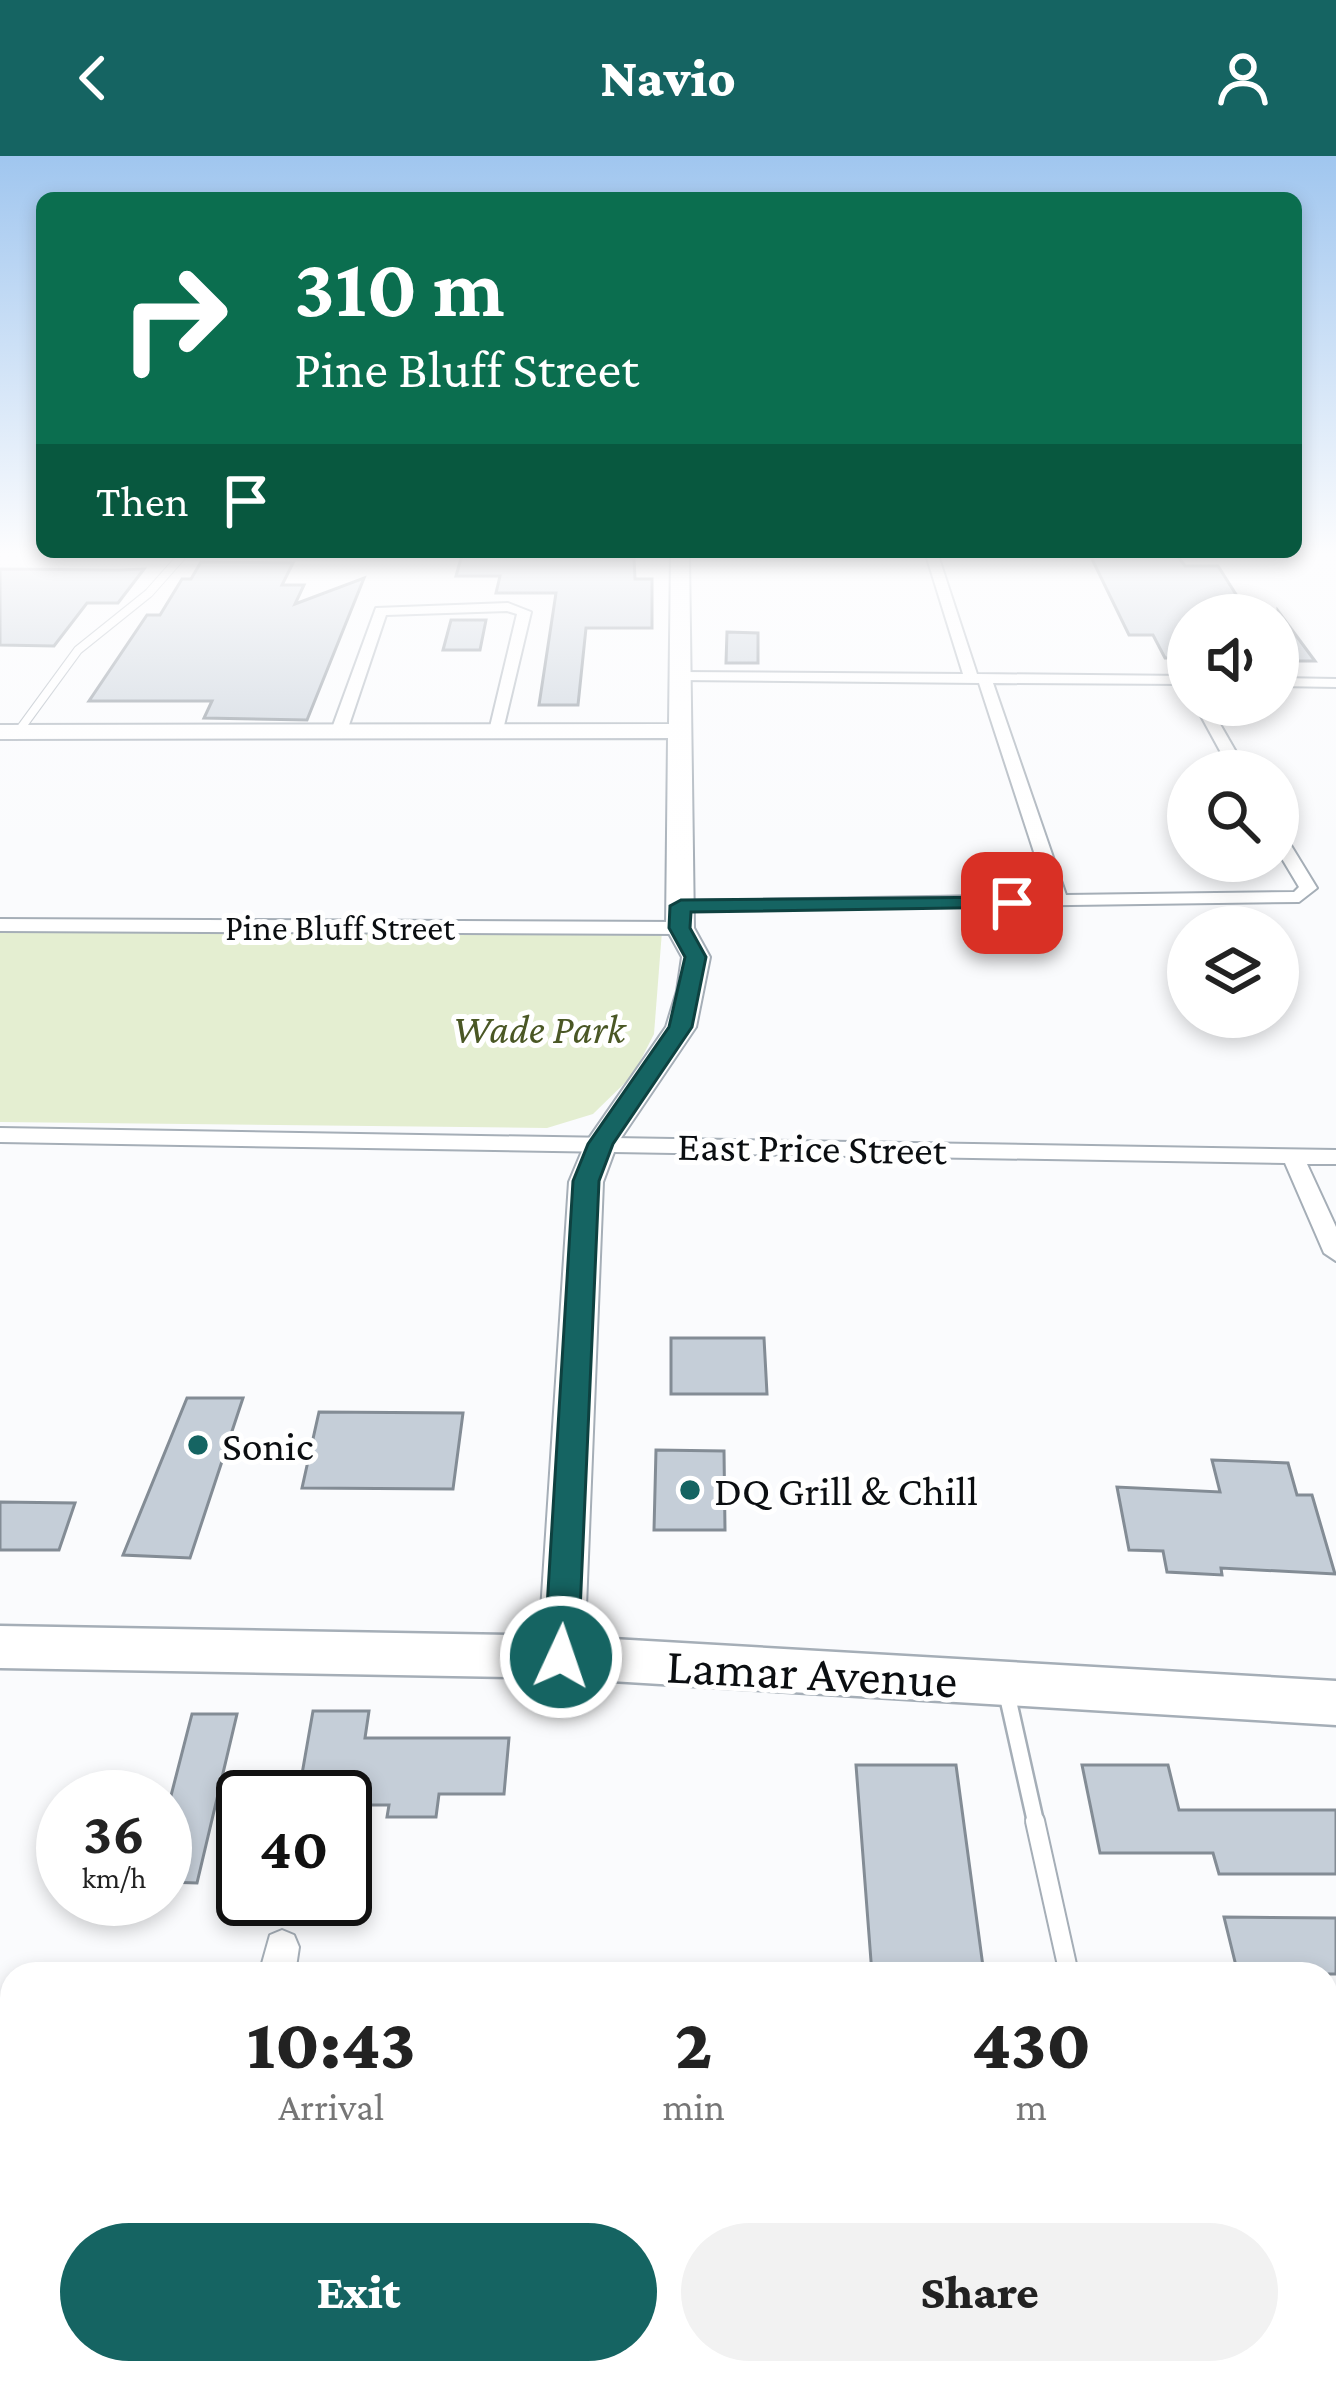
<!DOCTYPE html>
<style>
:root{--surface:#fff;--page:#f2f2f2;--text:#222;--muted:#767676;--accent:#156462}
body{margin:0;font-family:"Crimson Pro",serif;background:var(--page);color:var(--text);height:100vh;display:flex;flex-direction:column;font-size:45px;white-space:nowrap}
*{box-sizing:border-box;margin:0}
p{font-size:39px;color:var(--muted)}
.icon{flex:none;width:66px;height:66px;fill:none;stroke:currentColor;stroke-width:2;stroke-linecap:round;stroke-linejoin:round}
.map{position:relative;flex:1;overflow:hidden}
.side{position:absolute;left:0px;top:1806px;width:1338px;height:423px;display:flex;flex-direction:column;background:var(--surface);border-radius:36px 36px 0 0;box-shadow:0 6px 18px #0003}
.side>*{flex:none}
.guide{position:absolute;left:36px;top:36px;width:1266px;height:366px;border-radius:18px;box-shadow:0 6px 18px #0003;background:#0b6e4f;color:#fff;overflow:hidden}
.tools{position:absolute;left:1167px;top:438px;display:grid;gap:24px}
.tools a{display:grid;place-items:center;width:132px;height:132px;border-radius:50%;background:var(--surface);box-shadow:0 6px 18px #0003;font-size:60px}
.speed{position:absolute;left:36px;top:1614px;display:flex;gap:24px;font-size:60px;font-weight:700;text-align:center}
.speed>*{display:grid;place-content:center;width:156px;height:156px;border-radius:50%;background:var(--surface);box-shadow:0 6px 18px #0003;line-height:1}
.speed small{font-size:30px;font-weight:400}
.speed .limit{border:6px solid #111;border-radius:18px;background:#fff;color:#111}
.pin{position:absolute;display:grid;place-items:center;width:102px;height:102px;color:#fff;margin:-51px;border-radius:24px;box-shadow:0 6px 18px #0006}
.me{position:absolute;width:132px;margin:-66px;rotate:3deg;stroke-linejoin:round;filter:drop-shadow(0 0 9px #0008)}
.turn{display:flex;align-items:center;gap:42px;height:252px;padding:0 60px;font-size:54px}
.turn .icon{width:156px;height:156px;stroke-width:2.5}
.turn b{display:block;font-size:84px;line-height:102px}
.then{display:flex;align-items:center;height:114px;padding:0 60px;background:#0003;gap:24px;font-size:45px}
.eta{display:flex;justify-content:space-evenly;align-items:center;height:204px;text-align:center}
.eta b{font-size:72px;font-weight:800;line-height:84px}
.action{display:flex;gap:24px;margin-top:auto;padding:24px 60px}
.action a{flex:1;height:138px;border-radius:72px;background:var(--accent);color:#fff;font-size:48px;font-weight:800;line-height:138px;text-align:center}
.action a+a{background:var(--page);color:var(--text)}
header{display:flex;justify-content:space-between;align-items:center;height:156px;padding:0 60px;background:var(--accent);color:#fff;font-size:54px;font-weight:800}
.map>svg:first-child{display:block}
.green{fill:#e4eed1}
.building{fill:#c5ced8;stroke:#838c95;stroke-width:3}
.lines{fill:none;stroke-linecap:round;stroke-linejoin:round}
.lane-far2-casing{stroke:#a5aeb7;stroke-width:10}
.lane-far1-casing{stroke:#a5aeb7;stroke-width:20}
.lane-casing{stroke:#a5aeb7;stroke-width:22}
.street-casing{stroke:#a5aeb7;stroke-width:4}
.secondary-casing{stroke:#a5aeb7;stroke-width:4}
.primary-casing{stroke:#a5aeb7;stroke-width:5}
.lane-far2{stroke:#fff;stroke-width:8}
.lane-far1{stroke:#fff;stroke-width:15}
.lane{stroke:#fff;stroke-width:18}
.street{fill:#fff;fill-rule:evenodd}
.secondary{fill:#fff;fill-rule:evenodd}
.primary{fill:#fff;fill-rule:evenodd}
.route{fill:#156462;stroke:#0e4140;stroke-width:3}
.poi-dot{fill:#156462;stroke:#fff;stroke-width:4.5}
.labels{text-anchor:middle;stroke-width:10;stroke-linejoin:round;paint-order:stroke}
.far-street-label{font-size:36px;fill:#0b0e11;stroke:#fff}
.park-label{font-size:42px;font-style:italic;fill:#4a5725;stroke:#fff}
.street-label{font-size:42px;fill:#0b0e11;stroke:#fff}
.poi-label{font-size:42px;fill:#0b0e11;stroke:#fff;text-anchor:start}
.near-street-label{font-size:51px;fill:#0b0e11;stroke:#fff}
</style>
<header><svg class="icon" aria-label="back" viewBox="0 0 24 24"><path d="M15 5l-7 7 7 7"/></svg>Navio<svg class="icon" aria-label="person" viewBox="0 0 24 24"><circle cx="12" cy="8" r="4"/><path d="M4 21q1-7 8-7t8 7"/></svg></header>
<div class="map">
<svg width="1336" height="2227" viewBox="0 0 1336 2227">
<rect width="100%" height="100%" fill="#fafbfd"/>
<path class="green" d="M0,775H662L654,878L633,919L593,958L547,972L0,966Z"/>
<g class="building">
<path d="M462,399L634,402L635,423H652V472H586L578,549H539L556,437H496L500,420H456Z"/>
<path d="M1090,399H1177L1185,410H1218L1249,459H1188V502H1165L1153,479H1129Z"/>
<path d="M201,406L293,407L282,429H304L295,448L364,422L307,564L204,562L212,545H89L147,459H160L182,423H191Z"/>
<path d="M0,413L118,414L144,413L118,447H87L54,490L0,489Z"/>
<path d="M1278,455L1315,505H1287L1278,493Z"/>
<path d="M451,464H486L480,494H443Z"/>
<path d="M727,476L758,477V507H726Z"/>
<path d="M671,1182H764L767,1238H671Z"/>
<path d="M187,1242H243L190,1402L123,1399Z"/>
<path d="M319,1256L463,1257L453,1333L302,1332Z"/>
<path d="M656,1294L724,1295L725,1374H654Z"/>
<path d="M1212,1304L1288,1307L1297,1339H1312L1335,1418L1221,1412L1222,1419L1167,1416L1163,1395L1129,1394L1117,1331L1220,1336Z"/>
<path d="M0,1346L75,1347L59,1394H0Z"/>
<path d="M313,1555H369L365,1582H509L504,1638H439L436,1661H387L389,1649H345V1641H298Z"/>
<path d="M192,1558H237L197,1727L165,1726V1663Z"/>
<path d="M856,1609H956L984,1818H872Z"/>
<path d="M1082,1609H1168L1179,1654H1336V1718H1219L1213,1697H1100Z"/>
<path d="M1224,1761L1336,1762V1818H1238Z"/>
</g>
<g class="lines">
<g class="lane-far2-casing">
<path id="lane-far2" d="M18,576L78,494L149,437L180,402"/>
</g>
<g class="lane-far1-casing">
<path id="lane-far1" d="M1006,1534L1036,1668"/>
</g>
<g class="lane-casing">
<g id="lane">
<path d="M1035,1665L1069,1818"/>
<path d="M1255,2217L1259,2227"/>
</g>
</g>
<g class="street-casing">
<g id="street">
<path d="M926,399H938L977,518L1188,520V528L993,527L1066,739L1294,736L1299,731L1278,696V677L1284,678L1317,732L1299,746L675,754V746L681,745L1048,739L979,527L679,524L672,520L679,516L963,518Z"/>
<path d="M508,447L531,456L502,578L489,575L517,458L507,455L386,459L347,575L334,578L331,575L376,452Z"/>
<path d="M1278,522L1336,523V531L1278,530Z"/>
<path d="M1195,549H1209L1247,615H1231Z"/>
<path d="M0,763L680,766L689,772L680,778L0,775Z"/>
<path d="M0,972L1336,994V1008H1307L1336,1071V1105L1324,1097L1285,1007L0,986Z"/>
<path d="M282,1774L294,1779L299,1791L295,1818H259L270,1779Z"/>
<path d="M168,2217H210L208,2227H166Z"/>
</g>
</g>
<g class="secondary-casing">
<path id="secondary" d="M671,399H689L694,772L710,801L696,871L617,988L603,1026L584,1501L577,1515L561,1520L545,1515L538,1501L569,1026L585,988L666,871L677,835L682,801L666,772L668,582L0,583V569L669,568Z"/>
</g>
<g class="primary-casing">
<path id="primary" d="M0,1470L561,1480L1336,1525V1569L561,1522L0,1512Z"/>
</g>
<use href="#lane-far2" class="lane-far2"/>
<use href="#lane-far1" class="lane-far1"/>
<use href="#lane" class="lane"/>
<use href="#street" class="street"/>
<use href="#secondary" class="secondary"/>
<use href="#primary" class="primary"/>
</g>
<linearGradient id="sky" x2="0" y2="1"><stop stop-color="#a0c6ef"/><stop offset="0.56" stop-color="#fdfdfe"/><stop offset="1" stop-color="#fdfdfe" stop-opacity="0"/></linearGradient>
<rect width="1336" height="710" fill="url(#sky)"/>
<path class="route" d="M1012,741L1019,742V751L691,756L690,772L706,801L692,871L613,988L599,1025L578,1501L573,1511L561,1516L549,1511L544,1501L573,1025L588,988L669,871L685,801L669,772L670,750L681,744Z"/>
<g class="poi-dot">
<circle cx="198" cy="1289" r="12"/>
<circle cx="690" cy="1334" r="12"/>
</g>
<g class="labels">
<g class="far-street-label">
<text x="340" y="784">Pine Bluff Street</text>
</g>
<g class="park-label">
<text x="539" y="887">Wade Park</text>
</g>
<g class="street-label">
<text transform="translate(812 991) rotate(1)" y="15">East Price Street</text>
</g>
<g class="poi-label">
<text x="222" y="1304">Sonic</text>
<text x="714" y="1349">DQ Grill &amp; Chill</text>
</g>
<g class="near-street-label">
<text transform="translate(812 1516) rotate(3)" y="18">Lamar Avenue</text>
</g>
</g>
</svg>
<div class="tools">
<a><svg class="icon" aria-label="sound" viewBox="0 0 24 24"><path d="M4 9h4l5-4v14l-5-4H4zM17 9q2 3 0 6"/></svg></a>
<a><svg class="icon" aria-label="search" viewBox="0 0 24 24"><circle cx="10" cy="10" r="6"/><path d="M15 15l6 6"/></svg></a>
<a><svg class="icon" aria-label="layers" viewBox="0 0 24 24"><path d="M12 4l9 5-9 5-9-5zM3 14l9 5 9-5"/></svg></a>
</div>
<div class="speed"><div>36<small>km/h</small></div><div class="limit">40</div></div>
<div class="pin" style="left:1012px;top:747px;background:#d93025"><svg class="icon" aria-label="arrive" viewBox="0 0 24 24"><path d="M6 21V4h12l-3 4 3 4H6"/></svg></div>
<svg class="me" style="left:561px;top:1501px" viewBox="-20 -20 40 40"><circle r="17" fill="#156462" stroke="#fff" stroke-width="3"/><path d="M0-11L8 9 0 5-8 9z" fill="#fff"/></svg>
<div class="guide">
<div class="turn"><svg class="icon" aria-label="right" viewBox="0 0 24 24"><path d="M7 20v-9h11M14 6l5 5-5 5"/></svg><div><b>310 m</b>Pine Bluff Street</div></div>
<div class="then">Then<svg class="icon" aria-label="arrive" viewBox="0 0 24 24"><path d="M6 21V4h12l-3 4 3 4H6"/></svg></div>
</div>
<section class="side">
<div class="eta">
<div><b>10:43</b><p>Arrival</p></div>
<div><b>2</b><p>min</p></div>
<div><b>430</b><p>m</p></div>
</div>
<div class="action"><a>Exit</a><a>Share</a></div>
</section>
</div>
